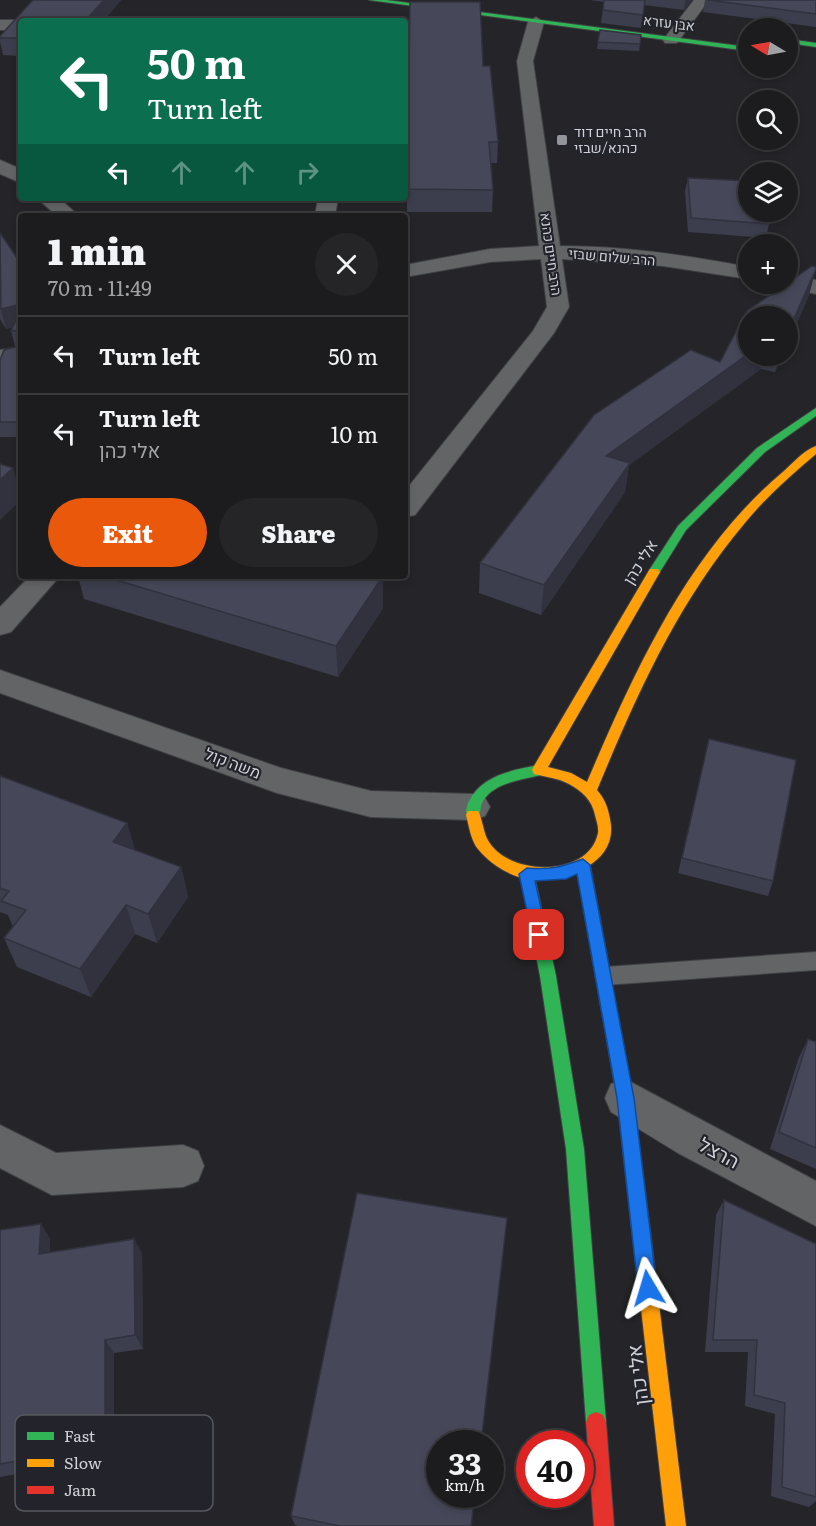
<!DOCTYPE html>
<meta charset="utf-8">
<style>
:root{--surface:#1c1c1f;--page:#252528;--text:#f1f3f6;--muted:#a0a1a4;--line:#3a3a3d;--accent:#ea580c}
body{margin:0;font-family:Literata,Heebo,serif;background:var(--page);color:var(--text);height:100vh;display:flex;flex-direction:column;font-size:22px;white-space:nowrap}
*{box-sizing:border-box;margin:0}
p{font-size:20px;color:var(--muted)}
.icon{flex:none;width:33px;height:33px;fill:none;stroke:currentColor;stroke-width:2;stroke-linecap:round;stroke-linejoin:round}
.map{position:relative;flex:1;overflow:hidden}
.drawer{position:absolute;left:18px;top:213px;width:390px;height:366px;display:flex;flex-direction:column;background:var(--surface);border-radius:6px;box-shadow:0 3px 9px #0003,0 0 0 2px var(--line)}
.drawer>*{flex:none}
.guide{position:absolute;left:18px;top:18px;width:390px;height:183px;border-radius:6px;box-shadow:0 3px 9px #0003,0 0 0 2px var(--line);background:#0b6e4f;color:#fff;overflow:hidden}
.needle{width:39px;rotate:280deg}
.tools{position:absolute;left:738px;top:18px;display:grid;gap:12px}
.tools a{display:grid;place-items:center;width:60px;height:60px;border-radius:50%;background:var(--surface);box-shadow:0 3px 9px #0003,0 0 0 2px var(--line);font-size:30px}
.speed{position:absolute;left:426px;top:1430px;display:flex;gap:12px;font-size:30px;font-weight:700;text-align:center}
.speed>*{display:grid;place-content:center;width:78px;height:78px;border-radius:50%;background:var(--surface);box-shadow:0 3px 9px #0003,0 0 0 2px var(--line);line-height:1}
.speed small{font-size:15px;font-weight:400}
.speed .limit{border:9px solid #d22;background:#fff;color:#111}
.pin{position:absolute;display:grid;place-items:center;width:51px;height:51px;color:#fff;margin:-26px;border-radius:12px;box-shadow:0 3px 9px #0006}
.me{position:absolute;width:66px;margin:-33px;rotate:353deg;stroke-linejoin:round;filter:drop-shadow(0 0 4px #0008)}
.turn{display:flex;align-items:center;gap:21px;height:126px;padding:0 30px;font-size:27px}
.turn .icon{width:78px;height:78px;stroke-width:2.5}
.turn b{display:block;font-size:42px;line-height:51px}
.lanes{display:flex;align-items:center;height:57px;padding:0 30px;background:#0003;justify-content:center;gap:30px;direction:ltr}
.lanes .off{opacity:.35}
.round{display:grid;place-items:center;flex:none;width:63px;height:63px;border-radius:32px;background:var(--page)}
.summary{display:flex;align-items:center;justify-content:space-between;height:102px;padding:0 30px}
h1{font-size:36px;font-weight:800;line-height:45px}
.action{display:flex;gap:12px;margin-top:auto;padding:12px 30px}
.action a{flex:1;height:69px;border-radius:36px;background:var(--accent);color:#fff;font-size:24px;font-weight:800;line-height:69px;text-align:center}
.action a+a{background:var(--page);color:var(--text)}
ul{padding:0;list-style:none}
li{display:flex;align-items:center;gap:18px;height:78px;padding:0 30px;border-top:2px solid var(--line)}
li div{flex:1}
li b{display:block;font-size:22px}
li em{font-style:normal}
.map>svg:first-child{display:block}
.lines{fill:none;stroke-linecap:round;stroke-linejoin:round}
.lane-casing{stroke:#404145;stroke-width:2}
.street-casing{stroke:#404145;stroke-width:2}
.fast-casing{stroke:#404145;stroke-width:2}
.slow-casing{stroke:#404145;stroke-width:2}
.jam-casing{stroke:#404145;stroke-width:2}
.lane{fill:#636466;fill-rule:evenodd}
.street{fill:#636466;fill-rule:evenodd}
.fast{fill:#30b455;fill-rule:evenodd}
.slow{fill:#ff9f0a;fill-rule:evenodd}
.jam{fill:#e5322d;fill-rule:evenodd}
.wall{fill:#3c3e4d}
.shaded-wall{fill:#31323e}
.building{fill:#464859;stroke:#31323e;stroke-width:1.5}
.route{fill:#1a73e8;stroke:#114b97;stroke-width:1.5}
.poi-dot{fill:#949599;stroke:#23242b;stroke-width:2}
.labels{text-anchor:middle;stroke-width:4.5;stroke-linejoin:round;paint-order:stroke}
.far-street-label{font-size:14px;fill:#d0d1d6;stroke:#23242b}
.far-poi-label{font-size:14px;fill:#d0d1d6;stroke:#23242b;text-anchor:start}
.street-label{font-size:16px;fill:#d0d1d6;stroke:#23242b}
.near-street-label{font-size:20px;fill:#d0d1d6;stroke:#23242b}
.key{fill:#23242b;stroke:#57585e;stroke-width:1.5}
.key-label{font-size:16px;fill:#d0d1d6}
</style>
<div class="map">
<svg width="816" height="1526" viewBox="0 0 816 1526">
<rect width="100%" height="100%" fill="#252529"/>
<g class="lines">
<g class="lane-casing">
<path id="lane" d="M816,952V970L605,985L598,982L595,976L598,970L605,967Z"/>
</g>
<g class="street-casing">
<g id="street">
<path d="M694,0H709L677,43H665L663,40Z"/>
<path d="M536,17L544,22L533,61L560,246C624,246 686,255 748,267V279L663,266L562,259L569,307L554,333L415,515L405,517V491L533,331L547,307L541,259L490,262L405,277V265L490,249L539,246L517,61L528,22Z"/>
<path d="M0,20H21L24,21H21V30H0Z"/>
<path d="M0,160L21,169V183L0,174Z"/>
<path d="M37,198H59L79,216H57Z"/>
<path d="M318,198H338L335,216H315Z"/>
<path d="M788,275L816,280V294L780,286L779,284H788Z"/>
<path d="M21,347V361L0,364V350Z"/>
<path d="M30,576H60L11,632L0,635V607Z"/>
<path d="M0,670L281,768L371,791L473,794L485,798L490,807L485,816L473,820L371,817L277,793L0,693Z"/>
<path d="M625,1079L816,1181V1226L678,1153L611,1112L605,1098L611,1084Z"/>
<path d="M0,1125L56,1153L183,1145L198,1151L204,1166L198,1181L183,1187L52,1195L0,1168Z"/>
</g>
</g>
<g class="fast-casing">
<g id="fast">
<path d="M369,0H386L748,47V51Z"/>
<path d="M788,39L816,43V47L788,43Z"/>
<path d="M816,408V416L765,452L686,530L658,575H650L648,572L678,526L757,448Z"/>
<path d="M539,765L544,766L546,770L544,774C524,780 495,781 483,801C480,806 481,813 478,819H468C465,813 466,807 469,801C482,775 513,770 539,765Z"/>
<path d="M583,859L588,861L590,865L633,1098L650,1230L647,1236L641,1239L635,1236L632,1230L617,1098L576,865L578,861Z"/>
<path d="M527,868L532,870L534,874L556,976L584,1149L606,1422L603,1429L596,1432L589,1429L586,1422L566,1149L540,976L520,874L522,870Z"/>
</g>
</g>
<g class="slow-casing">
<g id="slow">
<path d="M816,446V454C790,476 765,498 744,524C678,602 636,696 597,790C605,799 608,808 610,819C620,864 564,883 528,879C509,876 490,864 478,849C471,841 469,826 466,815L468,811H478C483,820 483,833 489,842C510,876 589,878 598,833C599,827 596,820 595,815C592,800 582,791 569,784C558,778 546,777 534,774L532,770L534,766L648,572L650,569H658L660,572L548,767L571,773L587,782C635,670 689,550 784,471C793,463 804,450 816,446Z"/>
<path d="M641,1221L647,1224L650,1230L686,1526H666L632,1230L635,1224Z"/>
</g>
</g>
<g class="jam-casing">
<path id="jam" d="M596,1412L603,1415L606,1422L614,1526H594L586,1422L589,1415Z"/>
</g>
<use href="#lane" class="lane"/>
<use href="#street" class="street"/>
<use href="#fast" class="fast"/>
<use href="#slow" class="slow"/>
<use href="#jam" class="jam"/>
</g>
<g class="wall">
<path d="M33,0H121L103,21H21V56L3,55L0,42V36Z"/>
<path d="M590,0H692L684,10L644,5L641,28L601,23L604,2Z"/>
<path d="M705,0H816V27L703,12Z"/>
<path d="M600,30L641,35L639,51L597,49Z"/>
<path d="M483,66L498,142L497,163H491L493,190L492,212H407V189Z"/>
<path d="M688,178L769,224L766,238L688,232L685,191Z"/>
<path d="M0,233L21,264V437H0V360L19,346H15L11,331L13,327L6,329L0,319Z"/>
<path d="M816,267L809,295L788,344V316L748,356H782L775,372L761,369L629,465L625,492L541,615L479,593L480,563L720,362Z"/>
<path d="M78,576H293L383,608L338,677L84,599Z"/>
<path d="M709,739L773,881L768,896L678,873Z"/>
<path d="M0,776L127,823L135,850L181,867L188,897L157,943L135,934L91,997L17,967L4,938L13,927L8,915L0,912Z"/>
<path d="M808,1039L816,1042V1169L770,1149L799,1057Z"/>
<path d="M724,1200L816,1244V1501L809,1507L771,1496L775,1414L745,1406L748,1352H705L716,1215Z"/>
<path d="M41,1224L50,1239V1252L134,1239L142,1254L143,1349L114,1353V1457L0,1477V1230Z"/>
<path d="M291,1516L471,1526H298L295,1525Z"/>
</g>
<g class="shaded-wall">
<path d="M104,0H121L103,21H85Z"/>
<path d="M685,0H692L684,10Z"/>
<path d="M816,269L809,295L788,344V332Z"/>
<path d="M21,304V325L6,329L1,309Z"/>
<path d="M748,354V356H764L761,369L629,465L625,492L541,615L544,585L606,456Z"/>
<path d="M779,356H782L775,372Z"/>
<path d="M13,468L21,496V500L0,520V480Z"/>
<path d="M383,576V608L338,677L336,646Z"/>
<path d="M127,823L136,854L113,842Z"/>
<path d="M181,867L188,897L157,943L148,914Z"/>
<path d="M126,905L135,934L91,997L80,969Z"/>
<path d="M41,1224L50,1239L49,1269L39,1254Z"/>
<path d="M134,1239L142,1254L143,1349L135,1335Z"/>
<path d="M105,1340L114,1353V1457L105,1446Z"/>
</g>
<g class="building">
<path d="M33,0H104L85,21H21V38H0V36Z"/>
<path d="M604,0H645L643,15L603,10Z"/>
<path d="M708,0H816V14Z"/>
<path d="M410,2H480L483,66H490L498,142H489L493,190L407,189Z"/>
<path d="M600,30L641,35L640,44L598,42Z"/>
<path d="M688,178L748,181V212H767L769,224L691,218Z"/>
<path d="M0,233L21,264V304L1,309Z"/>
<path d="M812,266L816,267V269L788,332V316H748V354L606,456L630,463L544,585L480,563L594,415L691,350L720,362L747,311Z"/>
<path d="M15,322H21V422H0V360L4,350L19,346V330L11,331Z"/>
<path d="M0,464L13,468L0,480Z"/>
<path d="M103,576H293L299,578L301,576H383L336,646Z"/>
<path d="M709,739L796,760L773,881L682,858Z"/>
<path d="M0,776L127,823L113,842L181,867L148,914L126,905L80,969L4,938L26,910L1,901L9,891L0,888Z"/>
<path d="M808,1039L816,1042V1148L779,1132Z"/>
<path d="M357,1193L507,1218L481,1443H440V1494H475L471,1526H340L291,1516Z"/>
<path d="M724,1200L816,1244V1497L782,1487L785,1403L754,1395L757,1340H713Z"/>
<path d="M41,1224L39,1254L134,1239L135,1335L105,1340V1446L0,1464V1230Z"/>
</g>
<path class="route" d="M583,859L590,865L634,1098L657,1288L654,1295L648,1298L641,1295L638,1288L617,1098L577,874L566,879L535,881L547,935L539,941L532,935L519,874L527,868C551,870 561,867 583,859Z"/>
<rect class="poi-dot" x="556" y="134" width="12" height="12" rx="3"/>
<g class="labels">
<g class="far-street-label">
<text transform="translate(669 23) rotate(7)" y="5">אבן עזרא</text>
<text transform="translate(551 254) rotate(82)" y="5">הרב חיים כהנא</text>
<text transform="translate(612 257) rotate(5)" y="5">הרב שלום שבזי</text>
</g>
<g class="far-poi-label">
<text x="574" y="137">הרב חיים דוד<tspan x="574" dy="16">כהנא/שבזי</tspan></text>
</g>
<g class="street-label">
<text transform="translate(640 562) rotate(-58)" y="6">אלי כהן</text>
<text transform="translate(233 763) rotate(21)" y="6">משה קול</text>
</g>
<g class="near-street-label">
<text transform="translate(719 1153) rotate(28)" y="7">הרצל</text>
<text transform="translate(638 1375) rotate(-97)" y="7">אלי כהן</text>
</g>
</g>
<rect x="15" y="1415" width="198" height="96" rx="9" class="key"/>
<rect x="27" y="1432" width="27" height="8" fill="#30b455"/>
<rect x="27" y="1459" width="27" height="8" fill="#ff9f0a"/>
<rect x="27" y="1486" width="27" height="8" fill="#e5322d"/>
<g class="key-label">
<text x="64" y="1442">Fast</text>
<text x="64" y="1469">Slow</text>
<text x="64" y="1496">Jam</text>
</g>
</svg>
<div class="tools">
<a><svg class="needle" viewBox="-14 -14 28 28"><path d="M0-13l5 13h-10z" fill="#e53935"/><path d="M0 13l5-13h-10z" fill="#a0a1a4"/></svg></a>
<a><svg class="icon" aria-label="search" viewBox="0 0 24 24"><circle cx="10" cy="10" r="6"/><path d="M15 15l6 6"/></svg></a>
<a><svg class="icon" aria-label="layers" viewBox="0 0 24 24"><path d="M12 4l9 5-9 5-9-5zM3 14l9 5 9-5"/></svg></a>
<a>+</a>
<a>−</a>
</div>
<div class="speed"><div>33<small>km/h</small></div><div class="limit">40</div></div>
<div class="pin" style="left:539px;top:935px;background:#d93025"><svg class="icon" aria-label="arrive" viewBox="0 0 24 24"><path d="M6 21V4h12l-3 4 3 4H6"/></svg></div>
<svg class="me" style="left:648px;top:1288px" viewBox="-20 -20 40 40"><path d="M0-17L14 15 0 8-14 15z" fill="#1a73e8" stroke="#fff" stroke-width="4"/></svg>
<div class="guide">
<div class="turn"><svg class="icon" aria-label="left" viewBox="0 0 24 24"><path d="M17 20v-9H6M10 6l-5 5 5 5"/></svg><div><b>50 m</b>Turn left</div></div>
<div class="lanes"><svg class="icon" aria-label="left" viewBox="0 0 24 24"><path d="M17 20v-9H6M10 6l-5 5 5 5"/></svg><svg class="icon off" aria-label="ahead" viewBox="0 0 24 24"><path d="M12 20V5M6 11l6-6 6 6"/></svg><svg class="icon off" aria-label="ahead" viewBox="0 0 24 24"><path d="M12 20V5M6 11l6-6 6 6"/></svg><svg class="icon off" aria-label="right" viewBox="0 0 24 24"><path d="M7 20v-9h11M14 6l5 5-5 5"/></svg></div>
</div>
<section class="drawer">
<div class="summary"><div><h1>1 min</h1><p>70 m · 11:49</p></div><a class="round"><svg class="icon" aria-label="close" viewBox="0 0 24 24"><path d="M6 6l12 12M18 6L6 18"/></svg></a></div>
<ul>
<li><svg class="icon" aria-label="left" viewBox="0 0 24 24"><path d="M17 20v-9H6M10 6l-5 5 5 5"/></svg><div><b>Turn left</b></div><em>50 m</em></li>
<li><svg class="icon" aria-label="left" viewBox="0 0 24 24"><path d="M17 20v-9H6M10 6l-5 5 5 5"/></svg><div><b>Turn left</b><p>אלי כהן</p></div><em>10 m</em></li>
</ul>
<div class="action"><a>Exit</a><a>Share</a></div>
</section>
</div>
